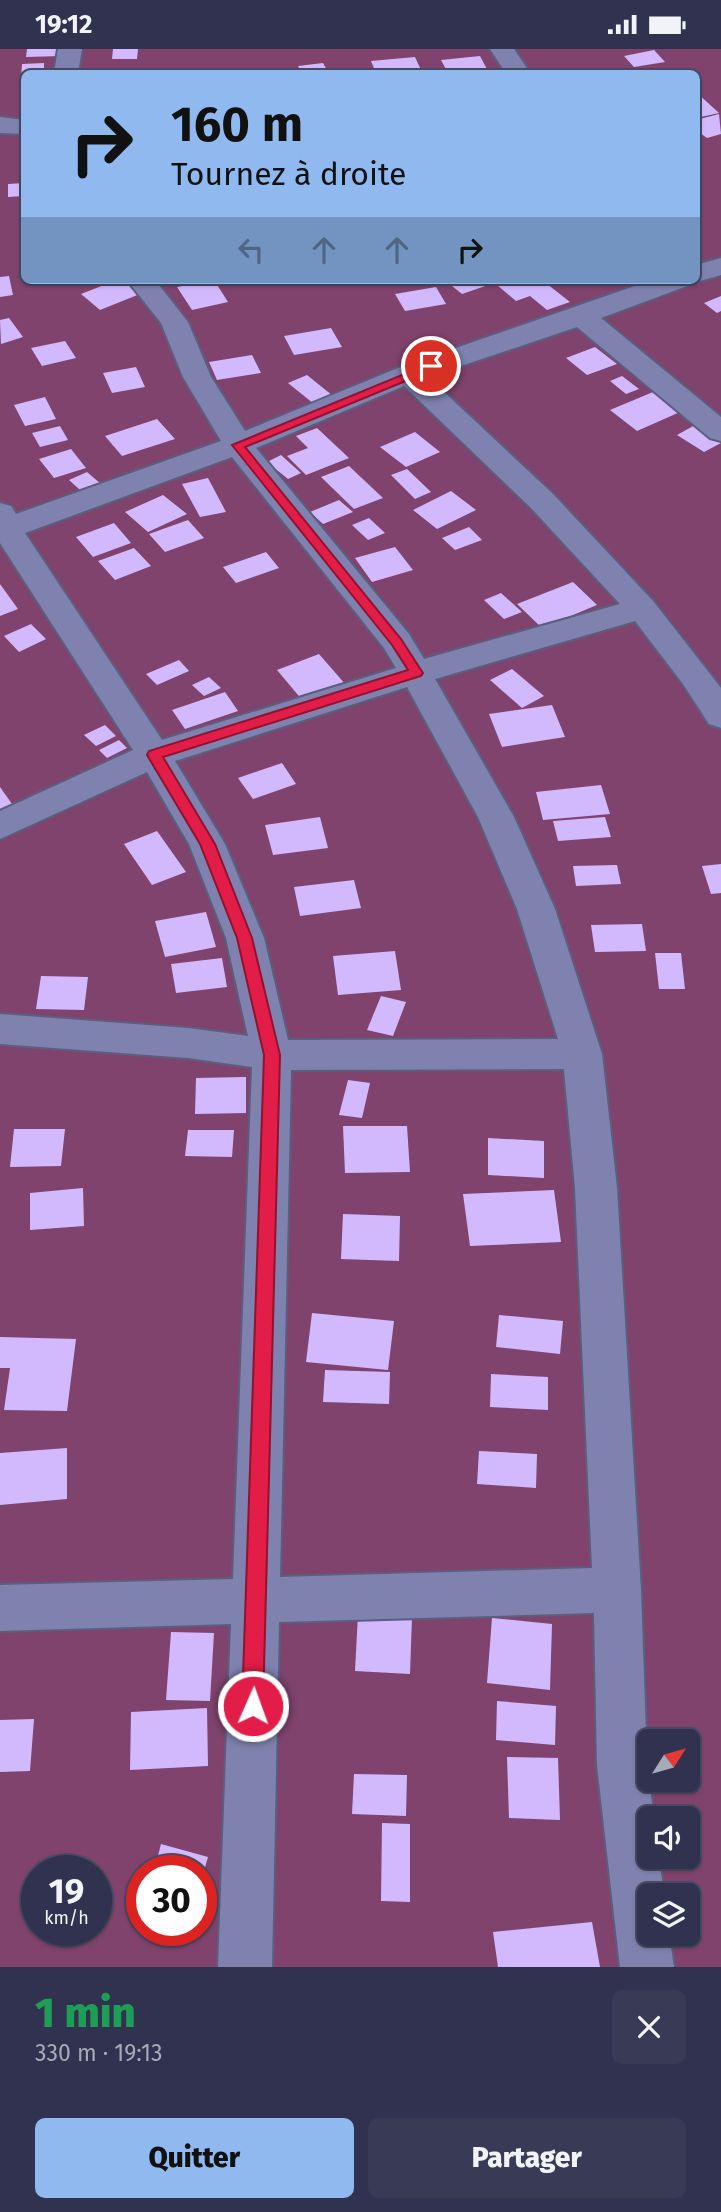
<!DOCTYPE html>
<html lang="fr">
<meta charset="utf-8">
<style>
:root{--surface:#30324f;--page:#383a56;--text:#f1f3f6;--muted:#a8aab7;--line:#4b4d66;--accent:#90b9f0}
body{margin:0;font-family:"Fira Sans",sans-serif;background:var(--page);color:var(--text);height:100vh;display:flex;flex-direction:column;font-size:26px;white-space:nowrap}
*{box-sizing:border-box;margin:0}
p{font-size:23px;color:var(--muted)}
.icon{flex:none;width:38px;height:38px;fill:none;stroke:currentColor;stroke-width:2;stroke-linecap:round;stroke-linejoin:round}
.map{position:relative;height:1918px;overflow:hidden}
.side{display:flex;flex-direction:column;background:var(--surface);flex:1}
.side>*{flex:none}
.top-card{position:absolute;left:21px;top:21px;width:679px;height:214px;border-radius:10px;box-shadow:0 2px 5px #0004,0 0 0 2px var(--line);background:#90b9f0;color:#111;overflow:hidden}
.needle{width:46px;rotate:53deg}
.controls{position:absolute;left:637px;top:1680px;display:grid;gap:14px}
.controls a{display:grid;place-items:center;width:63px;height:63px;border-radius:10px;background:var(--surface);box-shadow:0 2px 5px #0004,0 0 0 2px var(--line);font-size:35px}
.speed{position:absolute;left:21px;top:1806px;display:flex;gap:14px;font-size:35px;font-weight:700;text-align:center}
.speed>*{display:grid;place-content:center;width:91px;height:91px;border-radius:50%;background:var(--surface);box-shadow:0 2px 5px #0004,0 0 0 2px var(--line);line-height:1}
.speed small{font-size:18px;font-weight:400}
.speed .limit{border:10px solid #d22;background:#fff;color:#111}
.pin{position:absolute;display:grid;place-items:center;width:60px;height:60px;color:#fff;margin:-30px;border:4px solid #fff;border-radius:50%;box-shadow:0 2px 7px #0007}
.me{position:absolute;width:77px;margin:-38px;rotate:2deg;stroke-linejoin:round;filter:drop-shadow(0 0 5px #0008)}
.turn{display:flex;align-items:center;gap:24px;height:147px;padding:0 35px;font-size:32px}
.turn .icon{width:91px;height:91px;stroke-width:2.5}
.turn b{display:block;font-size:49px;line-height:60px}
.lanes{display:flex;align-items:center;height:66px;padding:0 35px;background:#0003;justify-content:center;gap:35px;direction:ltr}
.lanes .off{opacity:.35}
.round{display:grid;place-items:center;flex:none;width:74px;height:74px;border-radius:10px;background:var(--page)}
.overview{display:flex;align-items:center;justify-content:space-between;height:119px;padding:0 35px}
h1{font-size:42px;font-weight:800;line-height:52px;color:#1e9e55}
.button{display:flex;gap:14px;margin-top:auto;padding:14px 35px}
.button a{flex:1;height:80px;border-radius:10px;background:var(--accent);color:#111;font-size:28px;font-weight:800;line-height:80px;text-align:center}
.button a+a{background:var(--page);color:var(--text)}
.status{display:flex;justify-content:space-between;align-items:center;height:49px;padding:0 35px;background:var(--surface);direction:ltr}
.status svg{height:19px;fill:currentColor}
.map>svg:first-child{display:block}
.green{fill:#80436d;fill-rule:evenodd}
.building{fill:#d2b9fe}
.lines{fill:none;stroke-linecap:round;stroke-linejoin:round}
.street-casing{stroke:#5c5e7e;stroke-width:4}
.street{fill:#7f82ae;fill-rule:evenodd}
.route{fill:#e11d48;stroke:#92132f;stroke-width:2}
</style>
<div class="status"><b>19:12</b><svg viewBox="0 0 49 12"><path d="M0 12V9h3v3zM5 12V6h3v6zM10 12V3h3v9zM15 12V0h3v12zM26 1h20v11H26zM47 4h2v5h-2z"/></svg></div>
<div class="map">
<svg width="721" height="1918" viewBox="0 0 721 1918">
<rect width="100%" height="100%" fill="#404269"/>
<path class="green" d="M0,0H721V1918H0ZM24,24H696V231H24ZM649,1692H688V1731H649ZM649,1769H688V1808H649ZM37,1822H96V1881H37ZM142,1822H201V1881H142ZM649,1846H688V1885H649Z"/>
<g class="building">
<path d="M27,0H62L61,7L26,8Z"/>
<path d="M113,0H138L137,10H112Z"/>
<path d="M654,1L665,13L634,18L624,7Z"/>
<path d="M480,7L489,24H448L441,11Z"/>
<path d="M415,8L421,21L376,24L371,12Z"/>
<path d="M44,14V24H24V28L21,29L22,15Z"/>
<path d="M323,14L328,23L302,24L298,17Z"/>
<path d="M696,43L719,64L696,69Z"/>
<path d="M719,65L721,85L707,89L696,81V71Z"/>
<path d="M24,134V147L8,148V135Z"/>
<path d="M9,227L13,246L0,248V228Z"/>
<path d="M117,231H122L140,245L100,261L81,245Z"/>
<path d="M214,231L228,253L192,261L177,238Z"/>
<path d="M452,231H503L462,245L447,233Z"/>
<path d="M513,231H542L570,253L547,261L530,247L516,252L497,236Z"/>
<path d="M436,238L446,255L405,262L395,245Z"/>
<path d="M721,247V262L717,264L704,254Z"/>
<path d="M9,269L23,288L1,295L0,271Z"/>
<path d="M331,279L342,298L294,306L284,287Z"/>
<path d="M65,292L76,309L42,317L31,299Z"/>
<path d="M595,298L617,315L587,326L566,309Z"/>
<path d="M252,306L261,324L217,331L209,313Z"/>
<path d="M136,318L145,338L112,344L103,324Z"/>
<path d="M307,326L333,347L314,355L288,334Z"/>
<path d="M622,327L639,340L626,345L610,332Z"/>
<path d="M653,343L680,363L637,382L610,361Z"/>
<path d="M45,348L56,370L25,377L14,356Z"/>
<path d="M157,370L175,390L122,407L105,387Z"/>
<path d="M695,376L721,392V394L704,403L677,386Z"/>
<path d="M60,377L68,391L40,398L32,384Z"/>
<path d="M317,379L349,409L306,426L287,407L308,399L296,387Z"/>
<path d="M415,383L440,403L406,418L380,398Z"/>
<path d="M71,400L86,419L54,429L39,410Z"/>
<path d="M281,406L301,424L288,430L267,413Z"/>
<path d="M349,417L383,449L354,460L321,428Z"/>
<path d="M407,420L431,443L415,450L391,426Z"/>
<path d="M87,423L108,441L89,449L69,431Z"/>
<path d="M208,429L226,463L200,468L182,435Z"/>
<path d="M451,442L476,461L437,480L413,461Z"/>
<path d="M163,446L187,465L148,483L125,463Z"/>
<path d="M339,451L353,463L323,475L310,463Z"/>
<path d="M369,469L385,484L368,491L352,476Z"/>
<path d="M188,471L204,489L165,503L149,485Z"/>
<path d="M114,474L131,494L93,508L76,488Z"/>
<path d="M469,478L482,491L455,501L442,489Z"/>
<path d="M395,498L413,521L372,533L355,509Z"/>
<path d="M134,499L151,517L115,531L98,512Z"/>
<path d="M266,503L279,519L236,534L223,518Z"/>
<path d="M573,533L597,556L542,579L517,555Z"/>
<path d="M0,535L18,560L0,567Z"/>
<path d="M501,544L522,563L504,570L484,551Z"/>
<path d="M31,575L46,590L19,603L4,587Z"/>
<path d="M319,605L346,636L303,652L277,621Z"/>
<path d="M179,611L189,622L157,636L146,625Z"/>
<path d="M512,620L544,647L522,659L490,631Z"/>
<path d="M209,628L221,639L204,647L192,636Z"/>
<path d="M225,643L238,662L185,680L172,661Z"/>
<path d="M552,656L565,688L502,698L489,665Z"/>
<path d="M105,676L116,687L96,697L84,686Z"/>
<path d="M119,691L127,699L107,709L99,701Z"/>
<path d="M282,714L296,735L253,750L238,729Z"/>
<path d="M601,736L610,765L543,771L536,743Z"/>
<path d="M0,738L12,755L0,760Z"/>
<path d="M320,768L328,799L273,806L265,776Z"/>
<path d="M605,768L611,788L558,792L553,772Z"/>
<path d="M157,782L186,823L152,836L124,795Z"/>
<path d="M721,815V844L711,845L702,817Z"/>
<path d="M617,816L621,835L576,837L573,817Z"/>
<path d="M354,831L361,859L300,867L294,838Z"/>
<path d="M206,863L216,898L165,908L155,872Z"/>
<path d="M642,875L646,902L595,903L591,876Z"/>
<path d="M395,902L401,941L338,946L333,907Z"/>
<path d="M655,904H681L685,940H659Z"/>
<path d="M222,909L227,938L176,944L171,915Z"/>
<path d="M41,927L88,928L84,961L36,960Z"/>
<path d="M381,947L406,953L393,987L367,981Z"/>
<path d="M246,1028V1064L195,1065L196,1029Z"/>
<path d="M348,1031L370,1034L362,1069L339,1066Z"/>
<path d="M343,1077H407L410,1123L345,1124Z"/>
<path d="M14,1080H65L61,1117L10,1118Z"/>
<path d="M188,1081H234L232,1108L185,1107Z"/>
<path d="M488,1089L544,1092V1129L488,1126Z"/>
<path d="M83,1139L84,1177L30,1181V1144Z"/>
<path d="M554,1141L561,1193L470,1197L463,1145Z"/>
<path d="M343,1165L400,1167L399,1212L341,1210Z"/>
<path d="M312,1264L394,1272L388,1321L306,1313Z"/>
<path d="M499,1266L563,1272L560,1305L496,1298Z"/>
<path d="M0,1288L76,1290L67,1362L4,1361L10,1319H0Z"/>
<path d="M325,1321L390,1323L389,1355L323,1353Z"/>
<path d="M491,1325L548,1328V1361L490,1358Z"/>
<path d="M67,1399V1450L0,1456V1404Z"/>
<path d="M479,1402L537,1405L536,1439L477,1435Z"/>
<path d="M358,1565L412,1568L410,1625L355,1622Z"/>
<path d="M492,1569L552,1575L550,1641L487,1634Z"/>
<path d="M171,1583L214,1584L210,1652L166,1651Z"/>
<path d="M497,1652L556,1657L555,1696L496,1691Z"/>
<path d="M207,1659L208,1717L130,1721L131,1663Z"/>
<path d="M34,1670L30,1722L0,1723V1671Z"/>
<path d="M507,1708L558,1709L560,1771L509,1769Z"/>
<path d="M354,1725L407,1726L406,1767L352,1765Z"/>
<path d="M382,1774L410,1775V1853L381,1852Z"/>
<path d="M161,1795L208,1808L202,1829L201,1822H154Z"/>
<path d="M592,1873L600,1918H498L493,1883Z"/>
</g>
<g class="lines">
<g class="street-casing">
<g id="street">
<path d="M58,0H82L78,24H54Z"/>
<path d="M490,0H514L530,24H506Z"/>
<path d="M0,68L24,71V85L0,84Z"/>
<path d="M721,209V226L696,233L690,232L687,237L601,269L721,368V392L710,389L577,278L428,328L553,445L653,552L721,639V679L709,675L683,635L635,572L435,630L514,768L555,860L602,1005L617,1139L641,1541L647,1716L654,1769H649V1808H659L664,1846H649V1885H669L674,1918H620L597,1716L594,1564L279,1573L272,1918H218L231,1575L0,1582V1536L233,1530L252,1018L188,1009L0,995V965L188,979L248,987L226,889L189,795L147,723L0,790V762L133,701L0,494V454L11,457L16,465L221,392L183,328L161,274L127,231H155L188,273L211,328L245,382L398,319L652,231H696V216ZM404,337L531,459L620,555L424,610L409,585L256,399ZM232,408L384,599L396,619L162,691L25,484ZM407,638L478,768L517,860L558,990L288,991L264,889L225,795L175,712ZM564,1020L575,1139L592,1519L280,1528L291,1021Z"/>
</g>
</g>
<use href="#street" class="street"/>
</g>
<path class="route" d="M431,314L437,317L435,320L245,398L401,590L423,624L421,627L163,708L215,795L252,889L280,1006L263,1657L260,1664L253,1667L245,1664L242,1657L264,1006L237,889L200,795L147,706L149,702L408,621L392,596L232,396Z"/>
</svg>
<div class="controls">
<a><svg class="needle" viewBox="-14 -14 28 28"><path d="M0-13l5 13h-10z" fill="#e53935"/><path d="M0 13l5-13h-10z" fill="#a8aab7"/></svg></a>
<a><svg class="icon" aria-label="sound" viewBox="0 0 24 24"><path d="M4 9h4l5-4v14l-5-4H4zM17 9q2 3 0 6"/></svg></a>
<a><svg class="icon" aria-label="layers" viewBox="0 0 24 24"><path d="M12 4l9 5-9 5-9-5zM3 14l9 5 9-5"/></svg></a>
</div>
<div class="speed"><div>19<small>km/h</small></div><div class="limit">30</div></div>
<div class="pin" style="left:431px;top:317px;background:#d93025"><svg class="icon" aria-label="arrive" viewBox="0 0 24 24"><path d="M6 21V4h12l-3 4 3 4H6"/></svg></div>
<svg class="me" style="left:253px;top:1657px" viewBox="-20 -20 40 40"><circle r="17" fill="#e11d48" stroke="#fff" stroke-width="3"/><path d="M0-11L8 9 0 5-8 9z" fill="#fff"/></svg>
<div class="top-card">
<div class="turn"><svg class="icon" aria-label="right" viewBox="0 0 24 24"><path d="M7 20v-9h11M14 6l5 5-5 5"/></svg><div><b>160 m</b>Tournez à droite</div></div>
<div class="lanes"><svg class="icon off" aria-label="left" viewBox="0 0 24 24"><path d="M17 20v-9H6M10 6l-5 5 5 5"/></svg><svg class="icon off" aria-label="ahead" viewBox="0 0 24 24"><path d="M12 20V5M6 11l6-6 6 6"/></svg><svg class="icon off" aria-label="ahead" viewBox="0 0 24 24"><path d="M12 20V5M6 11l6-6 6 6"/></svg><svg class="icon" aria-label="right" viewBox="0 0 24 24"><path d="M7 20v-9h11M14 6l5 5-5 5"/></svg></div>
</div>
</div>
<section class="side">
<div class="overview"><div><h1>1 min</h1><p>330 m · 19:13</p></div><a class="round"><svg class="icon" aria-label="close" viewBox="0 0 24 24"><path d="M6 6l12 12M18 6L6 18"/></svg></a></div>
<div class="button"><a>Quitter</a><a>Partager</a></div>
</section>
